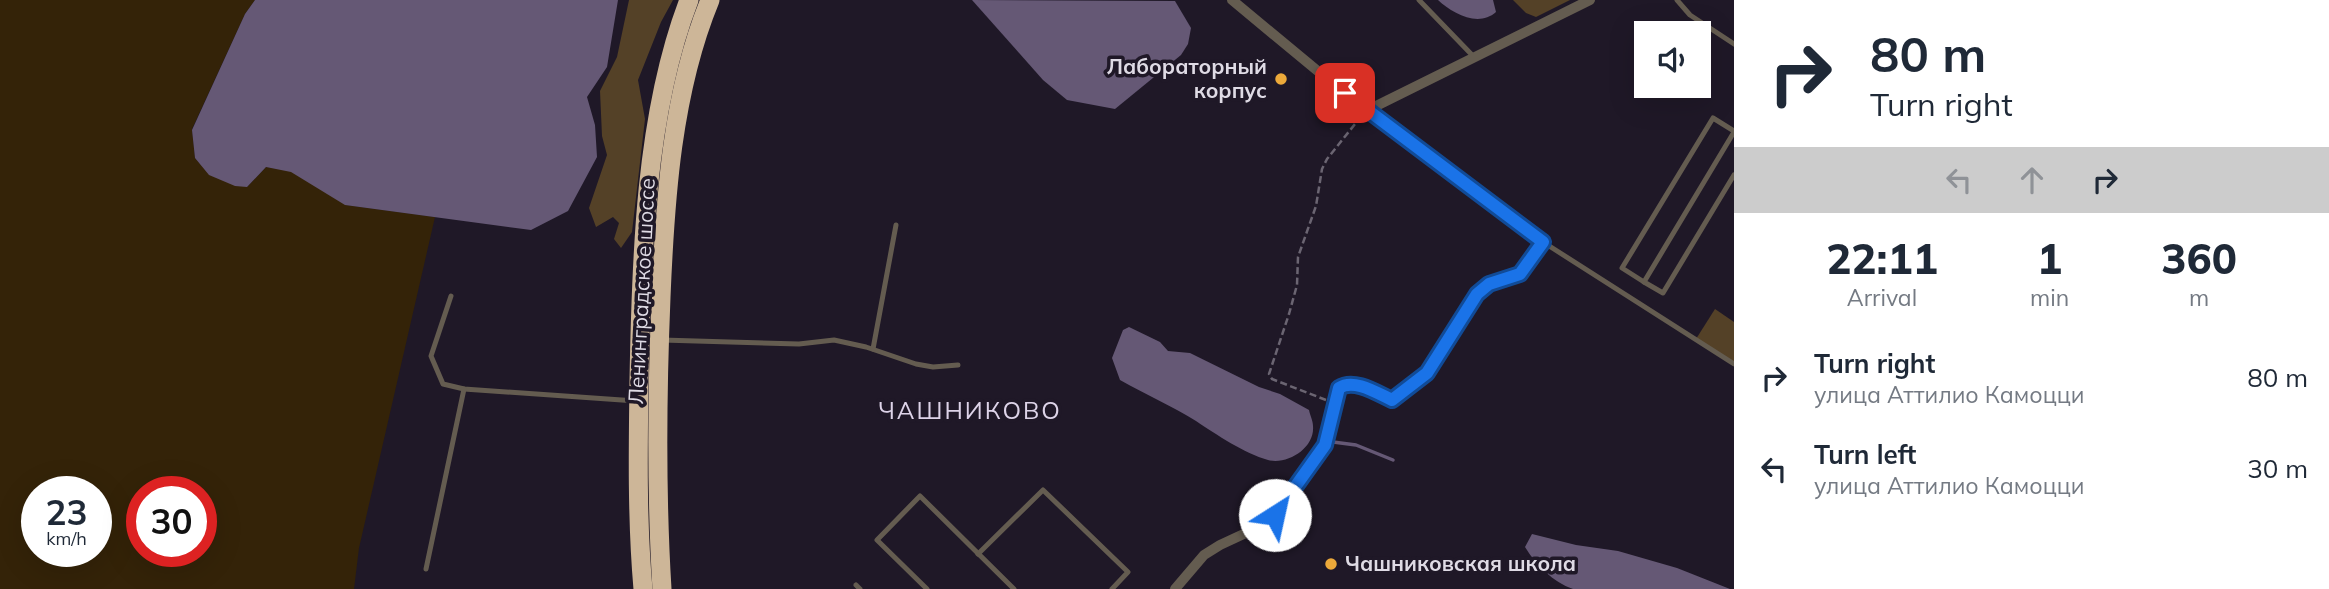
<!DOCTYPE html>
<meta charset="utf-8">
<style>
:root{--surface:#fff;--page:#f2f2f3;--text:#1f2937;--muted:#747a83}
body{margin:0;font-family:Mulish,sans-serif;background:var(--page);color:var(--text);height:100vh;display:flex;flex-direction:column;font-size:26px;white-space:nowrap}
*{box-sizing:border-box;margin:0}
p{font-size:23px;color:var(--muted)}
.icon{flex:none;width:38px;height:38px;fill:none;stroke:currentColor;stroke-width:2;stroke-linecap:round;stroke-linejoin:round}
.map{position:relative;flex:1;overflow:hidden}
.drawer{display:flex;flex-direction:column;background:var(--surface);width:595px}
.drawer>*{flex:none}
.banner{background:#fff;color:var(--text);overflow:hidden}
.fabs{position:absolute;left:1634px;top:21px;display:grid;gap:14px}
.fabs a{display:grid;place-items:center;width:77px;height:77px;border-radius:0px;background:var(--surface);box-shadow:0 7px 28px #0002;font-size:35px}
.speed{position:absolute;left:21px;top:476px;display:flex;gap:14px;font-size:35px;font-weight:700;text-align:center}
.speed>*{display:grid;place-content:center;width:91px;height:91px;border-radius:50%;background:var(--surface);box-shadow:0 7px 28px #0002;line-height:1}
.speed small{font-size:18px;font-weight:400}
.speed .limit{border:10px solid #d22;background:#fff;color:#111}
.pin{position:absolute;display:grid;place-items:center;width:60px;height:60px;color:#fff;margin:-30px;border-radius:14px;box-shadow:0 4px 10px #0006}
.me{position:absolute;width:77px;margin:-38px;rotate:35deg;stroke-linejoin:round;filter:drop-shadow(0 0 5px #0008)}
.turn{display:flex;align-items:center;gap:24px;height:147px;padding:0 21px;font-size:32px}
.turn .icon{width:91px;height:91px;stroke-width:2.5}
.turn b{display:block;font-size:49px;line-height:60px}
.lanes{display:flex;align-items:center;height:66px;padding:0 21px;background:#0003;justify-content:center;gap:35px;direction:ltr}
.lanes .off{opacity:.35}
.eta{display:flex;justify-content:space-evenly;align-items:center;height:119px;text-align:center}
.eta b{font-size:42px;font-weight:800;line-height:49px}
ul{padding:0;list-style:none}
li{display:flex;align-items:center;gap:21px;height:91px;padding:0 21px}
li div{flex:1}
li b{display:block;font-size:26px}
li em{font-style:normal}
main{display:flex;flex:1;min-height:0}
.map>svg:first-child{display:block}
.green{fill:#342308;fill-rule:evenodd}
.forest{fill:#544127}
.water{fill:#655875}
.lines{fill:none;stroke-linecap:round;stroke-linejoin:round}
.stream{stroke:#655875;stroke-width:3.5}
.path{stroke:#6b6572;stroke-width:2.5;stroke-dasharray:7 3.5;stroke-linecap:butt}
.lane{stroke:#645c50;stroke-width:5}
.street{stroke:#645c50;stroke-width:10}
.highway{stroke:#cdb698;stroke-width:19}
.route-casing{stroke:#114b97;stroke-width:18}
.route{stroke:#1a73e8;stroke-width:12}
.poi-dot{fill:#eca93a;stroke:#1f1827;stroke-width:2.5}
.labels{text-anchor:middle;stroke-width:7;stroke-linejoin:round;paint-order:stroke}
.poi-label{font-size:21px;font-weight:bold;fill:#dfdbe5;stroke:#1f1827;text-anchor:end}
.street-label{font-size:21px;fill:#dfdbe5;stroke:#1f1827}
.quarter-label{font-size:24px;letter-spacing:2px;fill:#ddd3e8;stroke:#1f1827}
</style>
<main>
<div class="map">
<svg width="1734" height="589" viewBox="0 0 1734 589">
<rect width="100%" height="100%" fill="#1f1827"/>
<path class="green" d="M0,0H255L245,14L192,129L195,158L210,175L247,187L266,167L291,171L346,205L435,217L359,548L354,589H0ZM37,492H96V551H37ZM142,492H201V551H142Z"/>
<g class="forest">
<path d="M629,0H673L661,22L638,80L645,119L632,232L621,248L614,239L619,223L613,217L596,227L589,208L607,155L602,136L600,91L617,57Z"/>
<path d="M1513,0H1570L1536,17L1526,13Z"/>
<path d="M1715,309L1734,322V364L1696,339Z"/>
</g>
<g class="water">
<path d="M255,0H618L607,67L587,97L595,125L597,157L568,211L531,230L345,205L291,172L266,167L247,187L235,186L209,175L195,158L192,130L245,14Z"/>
<path d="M972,0L1175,1L1191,28L1188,44L1181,55L1115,109L1067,100L1043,80Z"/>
<path d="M1438,0H1493L1496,12C1478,28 1452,13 1438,0Z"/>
<path d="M1129,327L1160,342L1168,351L1190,353L1259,387L1280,394L1309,410C1310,415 1313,421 1313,426C1315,448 1288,465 1268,460C1244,453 1217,435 1196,421C1172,406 1145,394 1120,380L1112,358L1123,330Z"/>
<path d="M1532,534L1576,545L1618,551L1677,568L1730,589H1573C1553,582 1536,565 1525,547Z"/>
</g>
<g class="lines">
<path class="stream" d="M1333,442L1356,445L1393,460"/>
<path class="path" d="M1326,400L1272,379L1269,374L1289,314L1297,285L1298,257L1316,206L1322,169L1327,159L1359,119"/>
<g class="lane">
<path d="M1419,0L1474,57"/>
<path d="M1677,0L1690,15L1734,44"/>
<path d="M1734,132L1644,282L1663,293L1734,175"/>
<path d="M1543,242L1734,364"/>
<path d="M1644,282L1622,268L1713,118L1734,131"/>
<path d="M451,296L431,356L443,384L464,389L636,401"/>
<path d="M662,340L799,344L834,340L866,347L916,364L933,367L958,365"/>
<path d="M873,349L896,225"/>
<path d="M978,554L1043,490L1128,572L1112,589"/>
<path d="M426,569L464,389"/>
<path d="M856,585L860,589"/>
<path d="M927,589L877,540L920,496L1014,589"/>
</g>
<g class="street">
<path d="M1232,0L1366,111L1590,0"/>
<path d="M1175,589L1204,555L1220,545L1263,525L1275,515L1325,445L1339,388L1351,384L1392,400L1428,373L1477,294L1489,284L1520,274L1543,242L1366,111"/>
</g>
<g class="highway">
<path d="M643,589C637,521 638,451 639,382C641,260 645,114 689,0"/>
<path d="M662,589C656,492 657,394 661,297C665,199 672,92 710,0"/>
</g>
</g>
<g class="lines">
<g class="route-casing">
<path id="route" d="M1275,515L1325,445L1339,388C1354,378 1377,393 1392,400L1427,373L1477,294L1489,284L1520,274L1543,242L1345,93"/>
</g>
<use href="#route" class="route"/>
</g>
<g class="poi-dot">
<circle cx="1281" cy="79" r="7"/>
<circle cx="1331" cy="564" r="7"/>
</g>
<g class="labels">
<g class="poi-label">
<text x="1267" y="74">Лабораторный<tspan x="1267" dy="24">корпус</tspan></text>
<text x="1345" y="571" text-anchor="start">Чашниковская школа</text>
</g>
<g class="street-label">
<text transform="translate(642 291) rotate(-87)" y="7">Ленинградское шоссе</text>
</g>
<g class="quarter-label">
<text x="970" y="419">ЧАШНИКОВО</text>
</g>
</g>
</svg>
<div class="fabs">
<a><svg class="icon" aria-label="sound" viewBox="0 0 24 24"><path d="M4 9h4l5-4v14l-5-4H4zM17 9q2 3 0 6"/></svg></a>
</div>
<div class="speed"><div>23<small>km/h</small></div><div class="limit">30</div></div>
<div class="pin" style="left:1345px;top:93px;background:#d93025"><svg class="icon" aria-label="arrive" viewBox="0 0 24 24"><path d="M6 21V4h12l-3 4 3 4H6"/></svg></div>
<svg class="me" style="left:1275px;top:515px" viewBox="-20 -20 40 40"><circle r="19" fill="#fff"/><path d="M0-13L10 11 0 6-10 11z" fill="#1a73e8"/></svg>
</div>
<section class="drawer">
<div class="banner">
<div class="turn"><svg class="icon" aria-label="right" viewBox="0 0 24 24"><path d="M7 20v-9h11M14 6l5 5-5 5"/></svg><div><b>80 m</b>Turn right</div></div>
<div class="lanes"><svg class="icon off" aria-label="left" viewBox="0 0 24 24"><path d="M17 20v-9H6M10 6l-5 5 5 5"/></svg><svg class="icon off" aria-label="ahead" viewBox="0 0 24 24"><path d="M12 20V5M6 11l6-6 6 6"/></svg><svg class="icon" aria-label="right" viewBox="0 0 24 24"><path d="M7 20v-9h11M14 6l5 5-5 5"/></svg></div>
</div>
<div class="eta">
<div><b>22:11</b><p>Arrival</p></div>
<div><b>1</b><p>min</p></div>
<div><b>360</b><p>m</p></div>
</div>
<ul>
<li><svg class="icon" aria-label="right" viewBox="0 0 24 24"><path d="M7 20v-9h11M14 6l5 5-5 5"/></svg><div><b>Turn right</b><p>улица Аттилио Камоцци</p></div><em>80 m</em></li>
<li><svg class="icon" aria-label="left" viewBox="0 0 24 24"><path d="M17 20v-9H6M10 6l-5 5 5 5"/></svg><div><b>Turn left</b><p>улица Аттилио Камоцци</p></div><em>30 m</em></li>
</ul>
</section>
</main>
